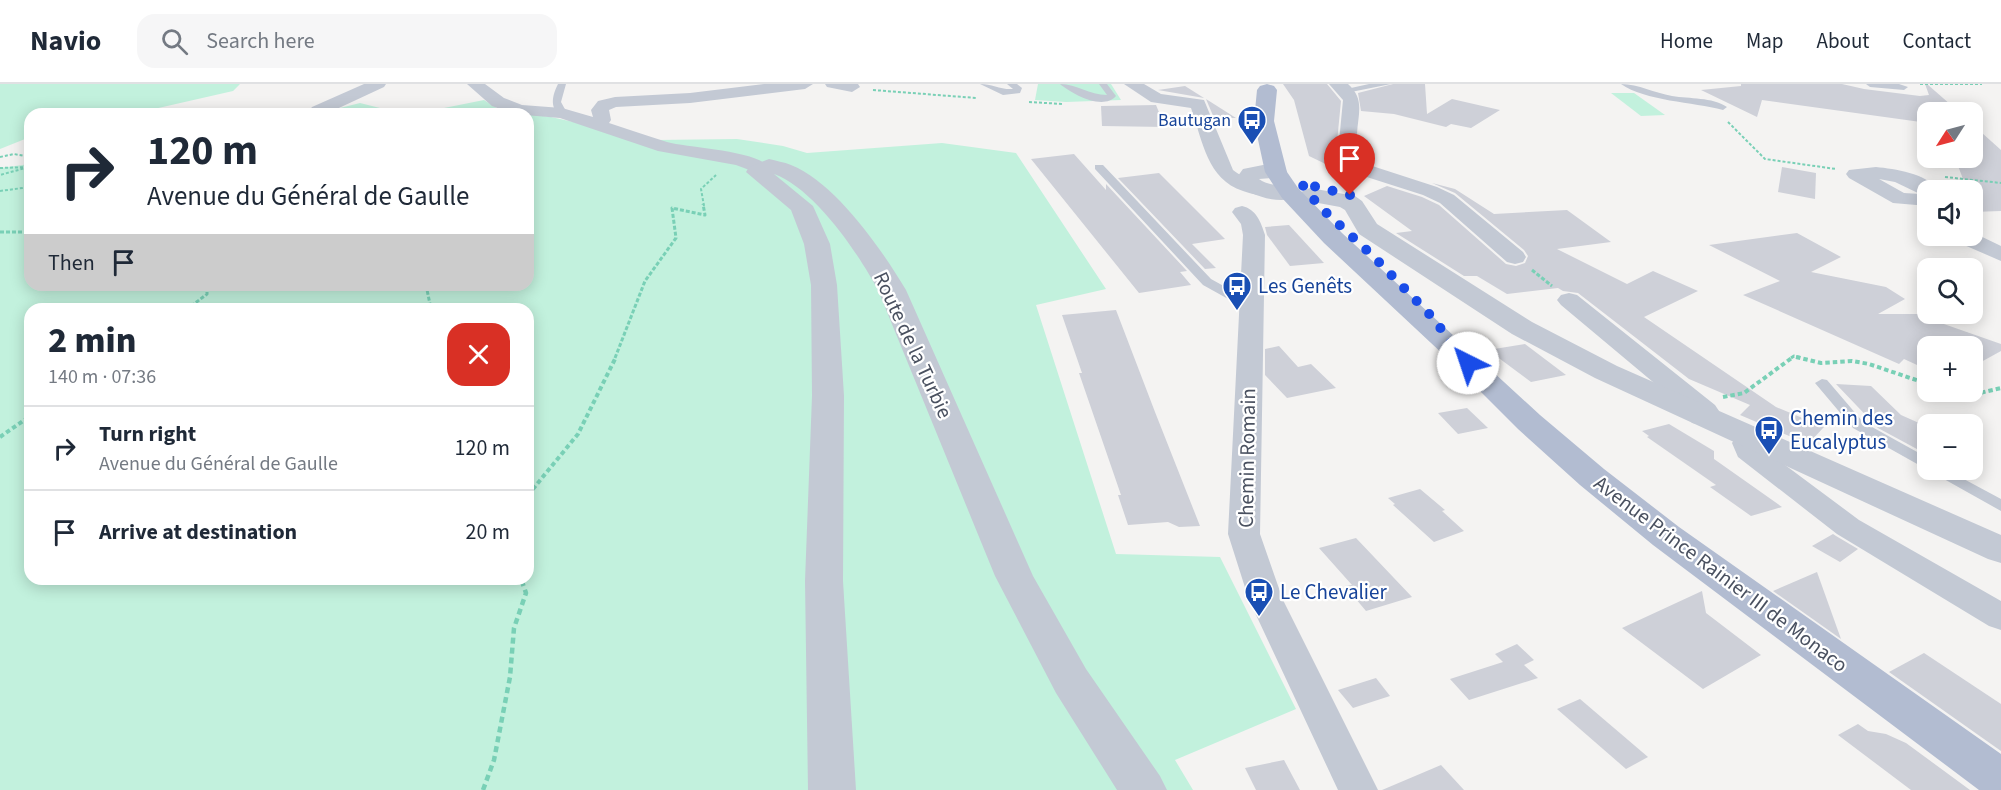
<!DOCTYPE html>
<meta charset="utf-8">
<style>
:root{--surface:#fff;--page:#f6f6f7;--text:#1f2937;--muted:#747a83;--line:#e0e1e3}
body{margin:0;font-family:"Source Sans 3",sans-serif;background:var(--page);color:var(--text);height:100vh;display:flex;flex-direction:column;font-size:22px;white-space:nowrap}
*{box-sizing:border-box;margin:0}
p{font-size:20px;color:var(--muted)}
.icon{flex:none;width:33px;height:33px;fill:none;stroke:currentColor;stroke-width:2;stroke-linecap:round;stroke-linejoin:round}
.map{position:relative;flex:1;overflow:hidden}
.details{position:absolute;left:24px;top:219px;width:510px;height:282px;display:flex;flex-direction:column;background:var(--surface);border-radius:18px;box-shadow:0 3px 15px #0003}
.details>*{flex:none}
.hud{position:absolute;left:24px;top:24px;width:510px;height:183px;border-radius:18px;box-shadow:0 3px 15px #0003;background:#fff;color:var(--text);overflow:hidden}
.needle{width:39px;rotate:234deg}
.buttons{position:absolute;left:1917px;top:18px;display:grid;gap:12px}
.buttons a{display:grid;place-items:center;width:66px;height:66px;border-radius:12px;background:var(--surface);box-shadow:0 3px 15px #0003;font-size:30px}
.pin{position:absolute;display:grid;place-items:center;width:51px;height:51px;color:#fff;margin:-62px -26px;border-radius:50% 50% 50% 0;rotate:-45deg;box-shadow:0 0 6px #0007}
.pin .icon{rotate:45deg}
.me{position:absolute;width:66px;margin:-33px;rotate:319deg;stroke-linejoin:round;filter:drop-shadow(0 0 4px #0008)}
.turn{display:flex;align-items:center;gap:21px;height:126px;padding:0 24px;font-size:27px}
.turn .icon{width:78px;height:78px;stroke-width:2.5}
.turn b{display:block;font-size:42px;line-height:51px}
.then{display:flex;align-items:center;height:57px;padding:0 24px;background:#0003;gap:12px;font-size:22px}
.round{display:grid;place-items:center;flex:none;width:63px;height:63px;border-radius:18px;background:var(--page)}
.overview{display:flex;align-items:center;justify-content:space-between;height:102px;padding:0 24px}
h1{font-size:36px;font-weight:800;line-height:45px}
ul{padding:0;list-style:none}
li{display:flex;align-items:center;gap:18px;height:84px;padding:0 24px;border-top:2px solid var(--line)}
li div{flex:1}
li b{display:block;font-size:22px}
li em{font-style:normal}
header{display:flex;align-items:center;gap:36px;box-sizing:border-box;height:84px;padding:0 30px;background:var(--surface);border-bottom:2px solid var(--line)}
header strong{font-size:28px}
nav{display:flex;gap:33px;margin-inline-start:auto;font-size:21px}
.search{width:420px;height:54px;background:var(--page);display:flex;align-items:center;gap:15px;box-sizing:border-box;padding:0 21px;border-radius:18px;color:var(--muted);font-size:22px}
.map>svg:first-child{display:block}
.green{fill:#c2f1dd;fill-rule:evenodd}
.building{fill:#ced0d8}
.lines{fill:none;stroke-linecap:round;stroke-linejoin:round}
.path-far3{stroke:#79d0b6;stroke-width:2;stroke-dasharray:3 2;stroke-linecap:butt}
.path-far2{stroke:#79d0b6;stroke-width:3;stroke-dasharray:4 2;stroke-linecap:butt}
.path-far1{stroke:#79d0b6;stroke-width:4;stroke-dasharray:4.5 3;stroke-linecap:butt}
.path{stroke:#79d0b6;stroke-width:4.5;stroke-dasharray:6 4;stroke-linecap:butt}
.service{fill:#c3c9d4;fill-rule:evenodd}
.minor{fill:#c3c9d4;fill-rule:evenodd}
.tertiary{fill:#c3c9d4;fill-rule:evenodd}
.primary{fill:#b2bcd1;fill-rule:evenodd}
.route{stroke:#194ce8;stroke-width:10;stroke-dasharray:0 18}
.labels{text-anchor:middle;stroke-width:4.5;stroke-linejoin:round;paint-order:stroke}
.far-transit-label{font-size:18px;fill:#164399;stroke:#fff;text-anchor:end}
.transit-label{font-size:21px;fill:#164399;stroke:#fff;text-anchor:start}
.street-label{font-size:21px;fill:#4a5160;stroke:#fff}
</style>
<header>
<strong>Navio</strong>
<div class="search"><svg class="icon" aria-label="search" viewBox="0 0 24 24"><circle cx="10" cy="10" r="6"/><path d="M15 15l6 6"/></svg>Search here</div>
<nav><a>Home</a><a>Map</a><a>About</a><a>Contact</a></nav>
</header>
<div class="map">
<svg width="2001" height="706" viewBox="0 0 2001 706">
<rect width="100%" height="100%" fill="#f4f3f2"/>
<g class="green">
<path d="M0,0H240L233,7L132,30H30V53L0,65Z"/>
<path d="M1038,0H1111L1121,16L1066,18L1035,16Z"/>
<path d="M1611,9H1634L1665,31L1641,32Z"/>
<path d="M484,16L503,28L525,30H414Z"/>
<path d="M360,19L404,30H347L340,24Z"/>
<path d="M528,30L551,33L655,56L737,55L783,62L807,69L942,59L1016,69L1106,205L1036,221L1116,470L1220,473L1296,625L1175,676L1193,706H0V84L30,80V201H528ZM30,225H528V495H30Z"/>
</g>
<g class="building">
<path d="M1283,0H1327L1341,17L1337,58L1340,69L1338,86L1309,72L1294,16Z"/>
<path d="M1393,0H1425L1427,30L1452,15L1500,26L1471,44L1451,40L1446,43L1394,30L1361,27L1358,9Z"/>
<path d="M1741,0H1842L1864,5L1920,12L1929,11L1925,0H1927L1959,28H1928V39L1762,16L1757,33L1701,6L1741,2Z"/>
<path d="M1185,2L1204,14L1158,6Z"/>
<path d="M1206,15L1236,34H1214Z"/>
<path d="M1156,21L1165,43L1102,42L1101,22Z"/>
<path d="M1972,40L2001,66V127L1972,128V97L1963,95L1955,74H1972Z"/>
<path d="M1074,70L1106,106V100L1187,187L1180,188L1191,201L1139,209L1031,75Z"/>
<path d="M1782,83L1816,89L1815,115L1778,108Z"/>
<path d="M1159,89L1225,155L1192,160L1216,184L1205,185L1118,94Z"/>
<path d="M1432,99L1455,105L1494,130L1567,126L1611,158L1557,165L1627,200L1653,187L1698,207L1644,233L1776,323L1824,343L1808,360L1740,331L1750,321L1689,295L1578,209L1563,207L1558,204L1507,210L1477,192H1464L1396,149L1412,147L1364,112L1387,102L1422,113L1439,121L1506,180L1516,182L1525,179L1528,172L1524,166L1455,109Z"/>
<path d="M1289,141L1324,179L1290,182L1267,151L1265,143Z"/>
<path d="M1797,149L1841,173L1811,188L1886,203L1905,215L1878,230H1959L1941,239L2001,260V267L1972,283V262H1928V286L1904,275L1899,280L1743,211L1780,197L1709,161Z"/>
<path d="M1116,226L1155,328L1200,442L1179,443L1168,438L1128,441L1118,411H1121L1079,289H1082L1062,231Z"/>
<path d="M1525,260L1566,291L1531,298L1488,266Z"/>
<path d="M1279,262L1298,283L1311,280L1336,304L1287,314L1265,291V265Z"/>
<path d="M1836,300L1871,302L1901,331L1928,343V371L1878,344Z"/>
<path d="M1467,324L1488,344L1458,350L1438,329Z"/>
<path d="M1669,340L1714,367V375L1782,423L1751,432L1710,403L1716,401L1647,353L1649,352L1642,347Z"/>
<path d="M1420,405L1445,426L1442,427L1464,447L1434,458L1393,421L1395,420L1388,414Z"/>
<path d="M1833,450L1836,452L1858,465L1840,478L1812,462Z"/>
<path d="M1356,454L1412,513L1366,527L1345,502L1352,501L1319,464Z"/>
<path d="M1817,488L1841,555L1773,507Z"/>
<path d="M1702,507L1706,529L1761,571L1703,605L1622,544Z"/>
<path d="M1517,560L1534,576L1524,581L1538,594L1469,616L1450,595L1503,578L1495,570Z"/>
<path d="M1924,569L2001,620V667L1889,588Z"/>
<path d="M1376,594L1390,612L1353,624L1338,606Z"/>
<path d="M1580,615L1648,673L1626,685L1557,625Z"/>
<path d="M1858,640L1868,647L1886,650L1906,659L1970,706H1911L1838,651Z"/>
<path d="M1284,676L1300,706H1256L1245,684Z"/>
<path d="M1441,681L1464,706H1382Z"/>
</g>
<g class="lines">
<g class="path-far3">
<path d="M1920,0H1982"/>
<path d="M873,6L976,14"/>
<path d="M1029,18L1063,20"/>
<path d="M247,30H255"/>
<path d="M1728,38L1765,75L1836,85"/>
<path d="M0,73L14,70L30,73"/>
<path d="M0,84L29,83L0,91"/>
<path d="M1945,93L2001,99"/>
<path d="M0,107L30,103"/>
<path d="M704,122L701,105L716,91"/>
</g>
<g class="path-far2">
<path d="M0,148H30"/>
<path d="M1532,186L1552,202"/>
<path d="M426,201L431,225"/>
<path d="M163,225L165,222L190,223L207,210V201"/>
<path d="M615,274L645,197L676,154L672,124L705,131L703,120"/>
<path d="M1791,274L1794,272L1802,274"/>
</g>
<g class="path-far1">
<path d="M1796,273L1821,279L1852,277L1869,280L1928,300"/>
<path d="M1952,308L1967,312L2001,304"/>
<path d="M1723,313L1744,309L1793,273"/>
<path d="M0,353L30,332"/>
<path d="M528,411L578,350L616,273"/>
</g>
<path class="path" d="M483,706L494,676L510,593L514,544L526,509L521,495"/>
<g class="service">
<path d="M558,0H566L561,18L567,29L562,32C549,25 552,12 558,0Z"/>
<path d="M980,0C992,0 1001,6 1013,5L1007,0H1017L1022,4L1020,9L1003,11Z"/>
<path d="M1060,0C1077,0 1089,11 1107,11L1099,0H1107L1116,12C1103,27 1072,10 1060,0Z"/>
<path d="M1369,0H1391L1346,9L1342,6Z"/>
<path d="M1621,0C1639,0 1654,9 1672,12C1690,15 1712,13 1727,23L1723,26C1693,18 1645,17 1621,0Z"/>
<path d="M1866,0H1899L1908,3L1904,6L1870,3Z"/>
<path d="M1095,81H1103L1211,195L1256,220L1258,223L1256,226H1248L1203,201L1095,85Z"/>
<path d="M1822,295L1827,296L1863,338L1928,374V386H1947L2001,415V427L1853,344L1815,299Z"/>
</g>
<g class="minor">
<path d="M364,0H386L384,3L326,30H311L309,27L312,23Z"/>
<path d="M467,0H485L504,14L522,21L562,24L593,33L591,26L598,17L615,13L690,9L764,0H813L805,5L690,19L616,23L609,26L611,36L609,39C628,45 647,52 667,58C689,64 757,66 770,84L767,88L760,90L736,81L658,67L560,34L513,30L492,22Z"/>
<path d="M825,0H858L860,3L852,8L827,3Z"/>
<path d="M1124,0H1144L1161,10L1204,16L1233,86C1243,95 1263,98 1269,106L1266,110C1258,112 1252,110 1243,107C1207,95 1203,58 1191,24L1151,18Z"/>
<path d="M1329,0H1348C1365,15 1358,30 1357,50C1357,60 1360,70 1363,79L1437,103L1454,111L1523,168L1526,173L1523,178L1515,180L1507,178L1440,119L1423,111L1348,87L1339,58L1343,16Z"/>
<path d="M1876,83C1895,85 1926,89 1938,106H1928V122L1893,119L1849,94L1846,90L1849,86ZM1879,95L1895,98L1920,110L1904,109Z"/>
<path d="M1242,122C1256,125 1261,138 1265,151L1260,450L1283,516L1378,706H1338L1249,516L1228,450L1243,151L1241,140L1232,128L1235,124Z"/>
<path d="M1972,148L2001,162V177L1955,157L1952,152H1972Z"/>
<path d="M1569,209L1577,211L1715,321L1719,327L1712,339L1702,341L1692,339L1688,333L1690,329L1561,221L1557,216L1561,211Z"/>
<path d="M1749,345L1759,348L1763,354L1760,359L1761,363L1859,436L2001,517V546L1989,542L1837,450L1738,373L1732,359L1739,348Z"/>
</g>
<g class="tertiary">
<path d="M769,75C776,77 784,78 791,81C836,99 882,166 906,206L1033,492L1086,585L1160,692L1167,706H1117L1056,609L995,492L878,206C858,169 815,105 774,90L813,122L830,160L837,201L844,312L843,497L856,706H808L805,497L812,312L811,201L804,160L791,126L746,88L749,83Z"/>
<path d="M1263,81L1284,83L1287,88L1284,93L1259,95C1270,103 1285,101 1298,104L1301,108L1310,104L1355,112L1362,117L1377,140L1532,238L1617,282L2001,451V479L1988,475L1595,294L1512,250L1359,150L1345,126L1340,123L1302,116L1299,112C1282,122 1246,112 1235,96L1243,85Z"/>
</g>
<path class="primary" d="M1267,0L1274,2L1277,6L1274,37L1287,88L1298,104L1342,149L1540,331L1604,385L1679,443L2001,670V706H1979L1653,461L1580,401L1518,345L1446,273L1324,159L1282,114L1265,88L1254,37L1257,6L1260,2Z"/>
</g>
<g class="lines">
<path class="route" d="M1350,111L1301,99L1319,122L1372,171L1435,236L1456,267L1468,279"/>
</g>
<defs>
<g id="bus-pin" transform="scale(1.5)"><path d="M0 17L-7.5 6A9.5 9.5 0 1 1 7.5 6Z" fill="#1a4fb4" stroke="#fff"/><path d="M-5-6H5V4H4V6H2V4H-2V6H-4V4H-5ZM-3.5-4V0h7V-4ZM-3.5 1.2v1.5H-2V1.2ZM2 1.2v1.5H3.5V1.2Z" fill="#fff"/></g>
</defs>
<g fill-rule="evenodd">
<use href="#bus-pin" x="1252" y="36"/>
<use href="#bus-pin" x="1237" y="202"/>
<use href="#bus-pin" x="1769" y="346"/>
<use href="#bus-pin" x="1259" y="508"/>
</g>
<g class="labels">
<g class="far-transit-label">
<text x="1231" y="42">Bautugan</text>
</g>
<g class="transit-label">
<text x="1258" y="209">Les Genêts</text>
<text x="1790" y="341">Chemin des<tspan x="1790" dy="24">Eucalyptus</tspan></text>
<text x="1280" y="515">Le Chevalier</text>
</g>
<g class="street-label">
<text transform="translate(913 261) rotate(65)" y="7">Route de la Turbie</text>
<text transform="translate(1247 374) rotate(-89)" y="7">Chemin Romain</text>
<text transform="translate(1721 490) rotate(37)" y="7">Avenue Prince Rainier III de Monaco</text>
</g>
</g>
</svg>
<div class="buttons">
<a><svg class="needle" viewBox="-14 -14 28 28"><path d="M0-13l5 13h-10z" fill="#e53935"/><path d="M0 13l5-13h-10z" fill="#747a83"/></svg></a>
<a><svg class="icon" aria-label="sound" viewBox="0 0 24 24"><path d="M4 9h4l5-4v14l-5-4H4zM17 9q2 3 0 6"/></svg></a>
<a><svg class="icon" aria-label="search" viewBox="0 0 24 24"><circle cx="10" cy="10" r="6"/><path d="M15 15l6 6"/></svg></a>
<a>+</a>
<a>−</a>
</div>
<div class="pin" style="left:1350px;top:111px;background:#d93025"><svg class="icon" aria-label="arrive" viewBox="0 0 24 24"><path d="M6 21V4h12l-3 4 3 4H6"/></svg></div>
<svg class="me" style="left:1468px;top:279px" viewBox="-20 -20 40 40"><circle r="19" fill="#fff"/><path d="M0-13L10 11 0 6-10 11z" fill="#194ce8"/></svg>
<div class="hud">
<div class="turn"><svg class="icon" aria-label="right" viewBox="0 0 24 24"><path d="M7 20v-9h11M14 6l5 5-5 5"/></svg><div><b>120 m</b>Avenue du Général de Gaulle</div></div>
<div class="then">Then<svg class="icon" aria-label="arrive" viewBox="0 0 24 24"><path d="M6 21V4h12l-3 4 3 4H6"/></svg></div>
</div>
<section class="details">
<div class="overview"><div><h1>2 min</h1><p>140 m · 07:36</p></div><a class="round" style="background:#d93025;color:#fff"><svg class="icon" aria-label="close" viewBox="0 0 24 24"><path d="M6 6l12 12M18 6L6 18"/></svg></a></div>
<ul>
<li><svg class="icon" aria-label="right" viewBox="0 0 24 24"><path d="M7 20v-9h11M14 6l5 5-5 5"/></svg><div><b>Turn right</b><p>Avenue du Général de Gaulle</p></div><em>120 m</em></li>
<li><svg class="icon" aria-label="arrive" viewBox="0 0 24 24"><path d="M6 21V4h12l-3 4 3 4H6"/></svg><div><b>Arrive at destination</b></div><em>20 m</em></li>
</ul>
</section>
</div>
